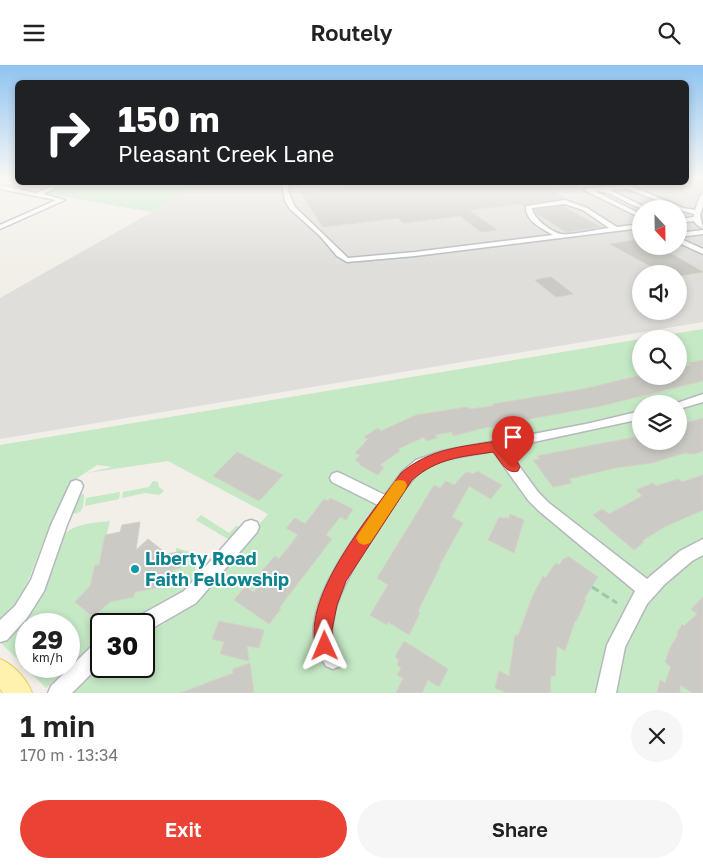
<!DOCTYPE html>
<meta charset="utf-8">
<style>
:root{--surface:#fff;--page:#f6f6f6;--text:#222;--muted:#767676;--accent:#ea4335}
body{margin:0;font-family:"Golos Text",sans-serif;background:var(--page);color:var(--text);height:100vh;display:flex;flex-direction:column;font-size:19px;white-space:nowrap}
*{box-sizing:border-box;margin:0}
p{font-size:16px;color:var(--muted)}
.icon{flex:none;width:28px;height:28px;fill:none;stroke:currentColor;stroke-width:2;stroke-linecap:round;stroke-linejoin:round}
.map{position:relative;height:628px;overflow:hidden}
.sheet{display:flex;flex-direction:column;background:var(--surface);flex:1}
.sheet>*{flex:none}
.guide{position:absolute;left:15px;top:15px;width:674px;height:105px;border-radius:8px;box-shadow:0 2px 8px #0003;background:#202124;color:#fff;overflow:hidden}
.needle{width:32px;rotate:158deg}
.fabs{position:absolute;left:632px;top:135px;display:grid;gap:10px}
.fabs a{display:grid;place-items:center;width:55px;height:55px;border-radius:50%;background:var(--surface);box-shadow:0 2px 8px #0003;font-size:25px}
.speed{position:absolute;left:15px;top:548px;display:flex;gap:10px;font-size:25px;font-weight:700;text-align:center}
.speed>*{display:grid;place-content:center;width:65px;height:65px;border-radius:50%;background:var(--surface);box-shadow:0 2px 8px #0003;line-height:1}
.speed small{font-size:12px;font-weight:400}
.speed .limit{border:2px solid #111;border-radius:8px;background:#fff;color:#111}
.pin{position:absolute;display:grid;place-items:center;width:42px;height:42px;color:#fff;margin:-51px -21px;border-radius:50% 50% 50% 0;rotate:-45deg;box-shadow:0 0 5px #0007}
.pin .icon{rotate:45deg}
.me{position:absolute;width:55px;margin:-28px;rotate:359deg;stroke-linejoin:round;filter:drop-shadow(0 0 4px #0008)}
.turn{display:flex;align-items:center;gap:18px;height:105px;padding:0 20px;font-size:22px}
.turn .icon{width:65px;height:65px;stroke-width:2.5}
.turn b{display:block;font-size:35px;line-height:42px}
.round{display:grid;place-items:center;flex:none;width:52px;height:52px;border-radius:26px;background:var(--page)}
.headline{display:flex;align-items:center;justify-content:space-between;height:85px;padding:0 20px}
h1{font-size:30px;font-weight:600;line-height:38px}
.primary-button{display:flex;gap:10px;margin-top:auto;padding:10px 20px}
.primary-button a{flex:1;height:58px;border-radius:30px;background:var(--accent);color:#fff;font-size:20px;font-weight:600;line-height:58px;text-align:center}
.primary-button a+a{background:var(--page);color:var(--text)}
header{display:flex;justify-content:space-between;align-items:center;height:65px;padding:0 20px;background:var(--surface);font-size:22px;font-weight:600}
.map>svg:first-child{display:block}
.industrial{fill:#e0deda;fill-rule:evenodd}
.green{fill:#c5e8c5;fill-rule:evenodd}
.building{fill:#cccac5;stroke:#d6d1c6}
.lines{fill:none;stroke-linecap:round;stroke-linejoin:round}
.minor-casing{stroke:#b5b8bc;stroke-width:3}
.major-casing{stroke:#f2c960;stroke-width:2}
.path-far1{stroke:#9cc7a9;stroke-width:1;stroke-dasharray:2.5 1;stroke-linecap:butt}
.path{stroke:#9cc7a9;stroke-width:3;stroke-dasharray:8 4;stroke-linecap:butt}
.minor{fill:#fff;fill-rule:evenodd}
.major{fill:#fff2af;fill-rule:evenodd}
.route{fill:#ea4335;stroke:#982c22}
.slow{fill:#f59e0b}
.culture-dot{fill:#0f9aa8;stroke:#fff;stroke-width:2}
.labels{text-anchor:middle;stroke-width:4;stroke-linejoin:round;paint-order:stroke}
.near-culture-label{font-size:18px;font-weight:bold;fill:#0d838f;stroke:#fff;text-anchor:start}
</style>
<header><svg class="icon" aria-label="menu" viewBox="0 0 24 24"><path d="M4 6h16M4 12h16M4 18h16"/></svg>Routely<svg class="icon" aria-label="search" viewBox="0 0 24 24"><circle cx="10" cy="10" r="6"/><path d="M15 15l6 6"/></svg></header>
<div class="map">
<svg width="703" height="628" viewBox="0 0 703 628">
<rect width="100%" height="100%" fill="#f1efe8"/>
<path class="industrial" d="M686,114H703V257L0,374V233L203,118H686ZM641,144H679V181H641ZM641,209H679V246H641Z"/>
<g class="green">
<path d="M99,118H203L151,147L42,128L59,122Z"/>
<path d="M703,264V628H67L100,599L101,595V601H144V566L149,567L165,558V552L177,550L187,544L268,449L168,396L86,408L113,402L97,400L67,420L78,430L84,429C84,455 75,448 55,447L21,534L0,556V380L641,274V294L639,296H641V311H679V274H641ZM641,339H679V376H641Z"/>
<path d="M153,416L158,417L159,422L164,426L159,430L145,428L122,433L123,427L149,422Z"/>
<path d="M120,427L119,434L85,441L86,433Z"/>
<path d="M201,450L229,468L236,461L243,463L231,476L196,455Z"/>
<path d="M110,456L99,500L95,501L90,521L75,537L93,552L110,537L134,532L135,527L171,520L172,505L181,503L182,487L176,488V483L191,487C206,522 178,531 152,545C145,549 136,557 129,559C121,561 110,559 101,559V577L46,623L1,578L28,551L41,532L63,471C73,458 95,458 110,456ZM26,559H69V601H26Z"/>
</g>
<g class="building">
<path d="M340,118H577L578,123L551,126L565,133L526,139L524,141L521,139L469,145L497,165L481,167L460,151L403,158L398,153L323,162L300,127L345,123Z"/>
<path d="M562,141L601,162L566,167L536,148L534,145Z"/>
<path d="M641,174V181H658L703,207L679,211V209H665L610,179Z"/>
<path d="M551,212L573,229L556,232L535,215Z"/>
<path d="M703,295V316L698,317L601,341L524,355L526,357L484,363L453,371L452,367L435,370L437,373L426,376L424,372L398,384L400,386L380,400L384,402L378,410L360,400L361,399L355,395L360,390L355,388L368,374L364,372L378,363L381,366L416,350L467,342L471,344L493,341V339L583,324L638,311H679V304L691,300L688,298Z"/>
<path d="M703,353V386L694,389L685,388L652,398L615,403L569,414L572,418L553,422L533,395L540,394L537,391L635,372L639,376H679V360Z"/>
<path d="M237,387L283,410L259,436L213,411Z"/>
<path d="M477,406L502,420L491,434L469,421L452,452L463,458L439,501L440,502L418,546L420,548L409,570L388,557L387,560L370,550L388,520L377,513L434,420L440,423L446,416L454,420L466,407L474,409Z"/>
<path d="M703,410V445L664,462L642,476L644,477L634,485L593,450L602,444L609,449L642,431L636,425L653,418L656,421L678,414L682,417Z"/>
<path d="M330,433L353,444L346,455L340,452L326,470L332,474L279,543L281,544L269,559L234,535L245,522L254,527L265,514L259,509L275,491L279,494L298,470L286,463L295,453L305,459L324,434L328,436Z"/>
<path d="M510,449L524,455L514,488L488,475L499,452L505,454V452L509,454Z"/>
<path d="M140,457L136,485L148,474L167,489L182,486L181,503L172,505L171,520L135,527L134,532L110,537L93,552L75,537L90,521L95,500H99L105,470L120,467L122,460Z"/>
<path d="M568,491L598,512L584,534L586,535L576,557L575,556L565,586L557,581L555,612L551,610L550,628H506L495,623L499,606L509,611L515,570L518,571L533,530L543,511L545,513L556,498L559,500L564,493L566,494Z"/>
<path d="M703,532V628H693L680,620V628H657L660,615L665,618L671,602L665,597L670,583L678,570L677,568L682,559L684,561L697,549L691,544Z"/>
<path d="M219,556L264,565L259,583L247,581L249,596L220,589L224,577L212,574Z"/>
<path d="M404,576L448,604L439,622L428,615L422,628H396L403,613L397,610L401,603L397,600L399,595L395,592Z"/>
<path d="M250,598L254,628H180L233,608V604Z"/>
</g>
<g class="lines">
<g class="minor-casing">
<g id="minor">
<path d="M284,118H302L300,120H288L289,128L295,142L348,193L415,187L553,170C541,163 525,156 526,141L565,135L587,143L617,162L641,159V163L415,191L347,197L337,191L320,171L290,144L285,136L282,119ZM565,139L583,145L609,163C599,164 569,171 561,169C551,167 532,152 532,143Z"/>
<path d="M0,120L36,128L54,120L56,123L43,129L65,135L0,164V160L56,135L0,124Z"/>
<path d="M629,120L683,143L695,145L700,131L703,129V141L700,150L703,164L696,159L694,156L679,158V154L694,152V149L679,145V144L628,124L610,125L649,144C630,144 614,125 594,126L641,149V153L584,125L587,123Z"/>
<path d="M703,165V169L679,172V168Z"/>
<path d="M679,173L703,184V189L679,178Z"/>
<path d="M703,329V337L679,344V339H674Z"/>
<path d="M641,346V354L506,383L538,427L549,438L647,514L680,486L703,474V490L692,496L665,519L647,539L625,582L616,628H596L607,580L635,526L539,446L528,435L493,386C472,390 446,392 426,403C405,414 351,504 341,529C336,540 333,553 332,566C332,577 339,584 343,594L340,601L333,604L326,601C321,593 315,583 314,573C309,532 355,471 378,440L332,417L330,413L332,409L337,407L342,409L385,430L402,407L416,395L442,386L586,359Z"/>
<path d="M76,415L81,417L83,421L67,460L44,526L27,553L7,575L0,577V555L15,541L31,515L51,460L71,417Z"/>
<path d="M251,455L257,457L259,462L257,467L196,538L144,568V559H135L137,552L184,526L245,457Z"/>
<path d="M101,576V599L72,628H48L51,621L94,579Z"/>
</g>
</g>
<g class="major-casing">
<path id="major" d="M0,594C14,600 27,614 32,628H3L0,624Z"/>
</g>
<path class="path-far1" d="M14,114L18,115"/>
<path class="path" d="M592,522L617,538"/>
<use href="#minor" class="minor"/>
<use href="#major" class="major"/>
</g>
<linearGradient id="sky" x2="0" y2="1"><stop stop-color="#8fc3f1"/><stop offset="0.56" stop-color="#f9f8f5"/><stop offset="1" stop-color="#f9f8f5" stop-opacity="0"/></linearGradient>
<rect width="703" height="202" fill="url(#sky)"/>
<path class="route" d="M497,376L501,378L518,398L520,402L518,406C506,410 500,395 493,387C460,392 438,393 412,415L346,516L337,540L332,565L334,581L332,588L325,590L318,588C296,536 372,449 401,408C431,383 461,382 497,376Z"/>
<path class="slow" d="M400,415L405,416L407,420L405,425L370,478L364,480L359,478L356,473L359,468L395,416Z"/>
<circle class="culture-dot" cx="135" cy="504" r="5"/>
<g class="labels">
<g class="near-culture-label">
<text x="145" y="500">Liberty Road<tspan x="145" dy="21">Faith Fellowship</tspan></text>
</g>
</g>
</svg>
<div class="fabs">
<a><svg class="needle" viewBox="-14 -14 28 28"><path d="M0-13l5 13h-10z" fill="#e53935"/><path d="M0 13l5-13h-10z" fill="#767676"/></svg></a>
<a><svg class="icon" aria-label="sound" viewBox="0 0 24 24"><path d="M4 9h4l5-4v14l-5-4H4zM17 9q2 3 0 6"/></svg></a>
<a><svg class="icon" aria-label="search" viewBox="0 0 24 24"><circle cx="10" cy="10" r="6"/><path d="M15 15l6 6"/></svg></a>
<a><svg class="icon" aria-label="layers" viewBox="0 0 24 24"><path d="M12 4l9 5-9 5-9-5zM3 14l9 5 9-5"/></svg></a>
</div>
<div class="speed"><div>29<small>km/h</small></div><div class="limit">30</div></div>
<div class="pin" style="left:513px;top:402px;background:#d93025"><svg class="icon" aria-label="arrive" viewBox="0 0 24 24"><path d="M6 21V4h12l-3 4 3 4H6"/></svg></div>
<svg class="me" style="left:325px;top:581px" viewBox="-20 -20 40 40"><path d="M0-17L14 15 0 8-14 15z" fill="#ea4335" stroke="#fff" stroke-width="4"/></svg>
<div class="guide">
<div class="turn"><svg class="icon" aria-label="right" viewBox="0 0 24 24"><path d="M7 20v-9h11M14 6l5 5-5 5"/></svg><div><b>150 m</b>Pleasant Creek Lane</div></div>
</div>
</div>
<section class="sheet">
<div class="headline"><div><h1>1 min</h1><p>170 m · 13:34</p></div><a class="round"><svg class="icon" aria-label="close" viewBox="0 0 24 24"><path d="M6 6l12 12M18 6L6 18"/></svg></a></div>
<div class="primary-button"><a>Exit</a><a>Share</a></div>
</section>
